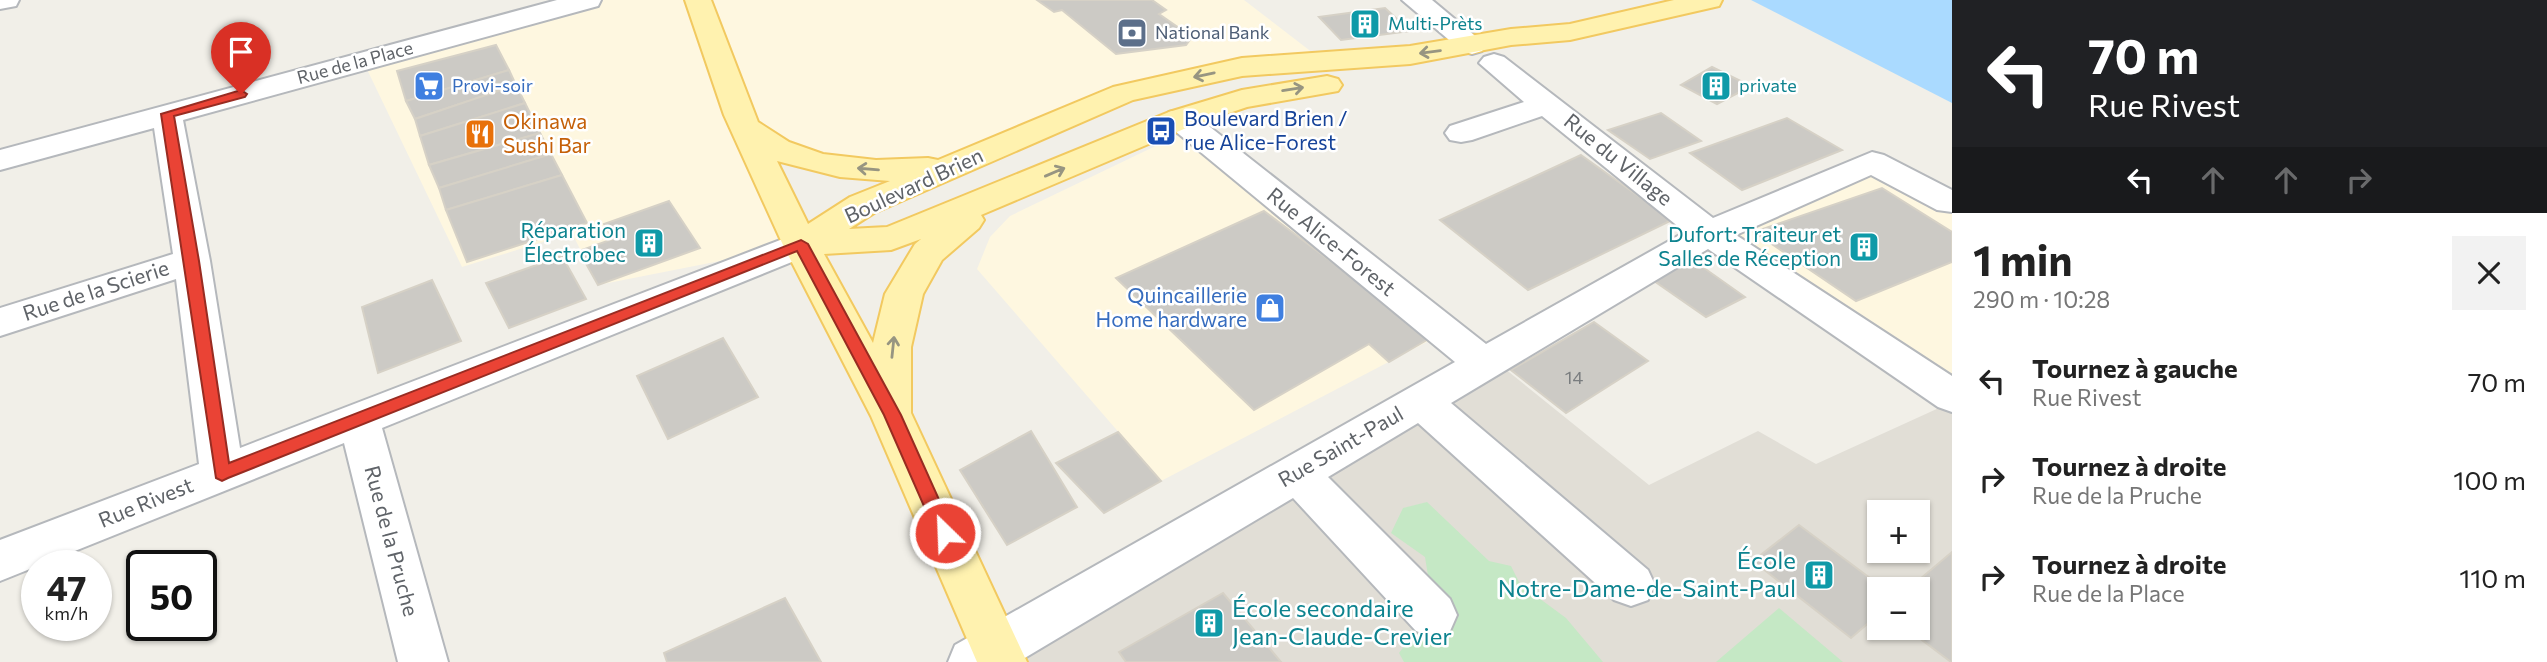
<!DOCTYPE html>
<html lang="fr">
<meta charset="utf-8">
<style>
:root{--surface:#fff;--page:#f2f2f2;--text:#222;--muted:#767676}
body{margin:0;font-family:Commissioner,sans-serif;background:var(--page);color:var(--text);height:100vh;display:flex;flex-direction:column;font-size:26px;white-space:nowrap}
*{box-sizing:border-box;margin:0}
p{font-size:23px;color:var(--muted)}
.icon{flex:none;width:38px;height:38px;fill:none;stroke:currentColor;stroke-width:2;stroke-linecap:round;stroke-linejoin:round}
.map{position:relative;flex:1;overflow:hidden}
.drawer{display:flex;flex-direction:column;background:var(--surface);width:595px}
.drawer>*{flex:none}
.guide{background:#202124;color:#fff;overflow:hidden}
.buttons{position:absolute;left:1867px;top:500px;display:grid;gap:14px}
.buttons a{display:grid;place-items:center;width:63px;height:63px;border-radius:0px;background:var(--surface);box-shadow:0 2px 5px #0004;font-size:35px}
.speed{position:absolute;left:21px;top:550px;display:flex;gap:14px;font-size:35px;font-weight:700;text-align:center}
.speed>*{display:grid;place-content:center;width:91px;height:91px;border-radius:50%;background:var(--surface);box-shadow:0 2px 5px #0004;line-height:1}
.speed small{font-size:18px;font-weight:400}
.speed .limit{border:4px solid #111;border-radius:10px;background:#fff;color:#111}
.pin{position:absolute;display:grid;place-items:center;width:60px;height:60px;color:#fff;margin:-72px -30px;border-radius:50% 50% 50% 0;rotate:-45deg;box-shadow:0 0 7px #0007}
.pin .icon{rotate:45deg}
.me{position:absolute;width:77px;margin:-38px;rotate:336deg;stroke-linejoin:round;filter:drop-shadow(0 0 5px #0008)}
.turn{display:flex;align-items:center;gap:24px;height:147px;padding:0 21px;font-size:32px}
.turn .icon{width:91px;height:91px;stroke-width:2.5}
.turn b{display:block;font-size:49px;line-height:60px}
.lanes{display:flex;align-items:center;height:66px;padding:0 21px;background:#0003;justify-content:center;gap:35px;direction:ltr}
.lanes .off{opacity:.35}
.round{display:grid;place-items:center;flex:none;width:74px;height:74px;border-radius:0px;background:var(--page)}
.headline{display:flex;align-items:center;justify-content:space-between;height:119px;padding:0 21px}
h1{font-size:42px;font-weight:700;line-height:52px}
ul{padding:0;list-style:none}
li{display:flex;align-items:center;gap:21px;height:98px;padding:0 21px}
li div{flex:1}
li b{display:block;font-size:26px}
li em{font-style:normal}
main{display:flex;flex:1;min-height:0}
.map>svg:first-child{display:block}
.commercial{fill:#fef7e0}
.education{fill:#e1ded6;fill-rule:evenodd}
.green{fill:#c5e8c5}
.water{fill:#aadaff}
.building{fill:#cccac5;stroke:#d6d1c6;stroke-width:2}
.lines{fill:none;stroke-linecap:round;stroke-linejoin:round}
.minor-casing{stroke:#b5b8bc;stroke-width:4}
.major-casing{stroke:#f2c960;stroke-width:4}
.minor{fill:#fff;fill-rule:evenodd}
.major{fill:#fff2af;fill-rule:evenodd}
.oneway{stroke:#979581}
.route{fill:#ea4335;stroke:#982c22;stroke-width:2}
.labels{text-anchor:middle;stroke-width:5;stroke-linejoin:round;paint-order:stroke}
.far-culture-label{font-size:18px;fill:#0d838f;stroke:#fff;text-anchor:start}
.far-service-label{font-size:18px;fill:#4e5e75;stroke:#fff;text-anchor:start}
.far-street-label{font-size:18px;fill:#5f6368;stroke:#fff}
.far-shop-label{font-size:18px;fill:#366cbe;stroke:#fff;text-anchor:start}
.number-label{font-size:18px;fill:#7a7d7f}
.transit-label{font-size:21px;fill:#164399;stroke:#fff;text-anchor:start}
.food-label{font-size:21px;fill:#c56008;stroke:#fff;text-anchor:start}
.street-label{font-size:21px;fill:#5f6368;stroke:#fff}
.culture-label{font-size:21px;fill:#0d838f;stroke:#fff;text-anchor:end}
.shop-label{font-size:21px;fill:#366cbe;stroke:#fff;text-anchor:end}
.near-culture-label{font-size:24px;fill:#0d838f;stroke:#fff;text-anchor:end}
</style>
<main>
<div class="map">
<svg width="1952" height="662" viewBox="0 0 1952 662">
<rect width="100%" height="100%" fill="#f1efe8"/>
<g class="commercial">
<path d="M588,0H1244L1326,63L1124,93L960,163L874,170L748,130L801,245L598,285L572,233L462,267L363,61Z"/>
<path d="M1191,129L1444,333L1161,481L977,269L990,237L1010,216Z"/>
<path d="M1872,162L1952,201V396L1709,233Z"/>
</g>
<path class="education" d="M1499,364L1649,485L1758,431L1816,464L1952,402V662H1002ZM1880,513H1918V551H1880ZM1880,590H1918V628H1880Z"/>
<g class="green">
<path d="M1427,502L1489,561L1511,566L1520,584L1566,618L1603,662H1404L1399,653L1411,637L1429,582L1425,557L1391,533L1403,508Z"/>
<path d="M1779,608L1843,662H1716Z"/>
</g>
<path class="water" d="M1751,0H1952V103Z"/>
<g class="building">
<path d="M1037,0H1152L1166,10L1159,14L1192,37L1186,45L1116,54L1062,10L1054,12Z"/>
<path d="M1385,8L1410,31L1341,40L1319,17Z"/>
<path d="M496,45L509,70L406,101L397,71Z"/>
<path d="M1712,67L1751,86L1717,104L1681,85Z"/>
<path d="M509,70L516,85L415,119L406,101Z"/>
<path d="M516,85L525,103L420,136L415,119Z"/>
<path d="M525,103L540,133L429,165L420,136Z"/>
<path d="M1661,113L1701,141L1650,159L1608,130Z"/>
<path d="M1787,118L1842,150L1742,190L1690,153Z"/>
<path d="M540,133L551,154L439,188L429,165Z"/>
<path d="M551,154L562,175L446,210L439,188Z"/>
<path d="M1581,155L1672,220L1528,290L1440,220Z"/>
<path d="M562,175L587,223L467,262L446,210Z"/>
<path d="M1882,188L1952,232V262L1856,301L1754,232Z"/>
<path d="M669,201L700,248L598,285L579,251L613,239L604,224Z"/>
<path d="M1264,211L1432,337L1389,362L1369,344L1254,410L1116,278Z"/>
<path d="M562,256L586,299L509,328L486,283Z"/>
<path d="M1682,256L1697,263L1745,297L1706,317L1647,276Z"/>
<path d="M432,280L461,341L378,373L362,307Z"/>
<path d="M1594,322L1648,361L1566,413L1511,370Z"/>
<path d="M723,338L758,397L668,439L637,376Z"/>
<path d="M1031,431L1077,507L1007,545L960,470Z"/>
<path d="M1118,432L1161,481L1104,513L1056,463Z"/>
<path d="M1799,525L1886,590H1880V613L1851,638L1753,561Z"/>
<path d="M1952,552V662H1951L1906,628H1918V590H1907Z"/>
<path d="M1223,593L1281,662H1126L1119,652Z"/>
<path d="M785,598L821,662H667L664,653Z"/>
</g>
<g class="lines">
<g class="minor-casing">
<g id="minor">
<path d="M0,0H19L16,6L0,9Z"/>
<path d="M557,0H601L598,6L183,120L210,261L240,448L788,237L801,233L814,237L819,245L814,253L382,428L448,662H398L344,443L0,581V540L199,464L176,279L0,336V308L173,254L154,128L0,170V150Z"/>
<path d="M1402,0H1432L1486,45L1482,51L1472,54L1462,51Z"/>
<path d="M1494,54L1504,57L1713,218L1872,152L1884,155L1952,190V212L1937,210L1871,175L1736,235L1952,376V412L1938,407L1708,249L1451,403L1648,570L1655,585L1648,600L1631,606L1614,600L1418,423L1328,477L1450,599L1457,615L1450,631L1433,637L1416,631L1293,498L1018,662H948L955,645L1455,362L1169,126L1164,119L1169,112L1180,110L1191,112L1486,344L1685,232L1542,116L1472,140L1461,142L1450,140L1445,133L1450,126L1524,102L1479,63L1484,57Z"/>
</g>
</g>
<g class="major-casing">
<path id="major" d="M685,0H711L758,122L789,142L823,154L876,160L928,158L938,160L1113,87L1242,58L1410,46L1511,29L1570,24L1674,0H1722L1719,6L1570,40L1511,45L1410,64L1242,76L1133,100L874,213L849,229L887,227L1169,112L1242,90L1327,76L1338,79L1342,85L1338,91L1247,107L1191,126L981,215L984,220L979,228L942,260L923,294L911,347V413L1027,662H977L871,416L783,245L724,115ZM777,161L840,177L890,181L850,197L808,224ZM921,239L915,244L885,294L873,343L824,254L891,250Z"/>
</g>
<use href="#minor" class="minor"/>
<use href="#major" class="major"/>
</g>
<defs><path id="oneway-shaft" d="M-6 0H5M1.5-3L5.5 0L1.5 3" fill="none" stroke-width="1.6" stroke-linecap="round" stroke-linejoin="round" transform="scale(1.75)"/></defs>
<g class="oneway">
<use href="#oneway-shaft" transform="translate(1430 52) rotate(173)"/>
<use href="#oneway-shaft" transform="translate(1204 75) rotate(168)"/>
<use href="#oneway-shaft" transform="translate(1293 89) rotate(-9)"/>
<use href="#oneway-shaft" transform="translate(868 169) rotate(-175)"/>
<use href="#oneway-shaft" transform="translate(1055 172) rotate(-23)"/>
<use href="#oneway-shaft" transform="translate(893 347) rotate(-84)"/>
</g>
<path class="route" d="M241,90L247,94L245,97L174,116L199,261L229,463L801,240L808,244L901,415L954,533L951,538L945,541L938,538L884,415L797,251L228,478L222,481L216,478L161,114Z"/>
<defs>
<g id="building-square" transform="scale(1.575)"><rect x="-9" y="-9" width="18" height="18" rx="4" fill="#0f9aa8" stroke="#fff"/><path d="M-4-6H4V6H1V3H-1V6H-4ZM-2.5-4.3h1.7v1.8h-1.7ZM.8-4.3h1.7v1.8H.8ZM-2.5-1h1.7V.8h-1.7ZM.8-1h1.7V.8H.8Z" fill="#fff"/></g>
<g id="bank-square" transform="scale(1.575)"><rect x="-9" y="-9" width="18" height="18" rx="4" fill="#5c6f8a" stroke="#fff"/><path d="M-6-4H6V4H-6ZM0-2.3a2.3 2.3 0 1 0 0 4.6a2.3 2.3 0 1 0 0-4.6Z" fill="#fff"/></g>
<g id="supermarket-square" transform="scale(1.575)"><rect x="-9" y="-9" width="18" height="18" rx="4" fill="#3f7fe0" stroke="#fff"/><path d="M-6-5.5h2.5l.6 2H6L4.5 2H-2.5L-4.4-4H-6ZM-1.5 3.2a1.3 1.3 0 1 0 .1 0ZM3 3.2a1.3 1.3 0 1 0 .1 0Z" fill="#fff"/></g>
<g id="bus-square" transform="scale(1.575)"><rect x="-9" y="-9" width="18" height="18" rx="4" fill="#1a4fb4" stroke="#fff"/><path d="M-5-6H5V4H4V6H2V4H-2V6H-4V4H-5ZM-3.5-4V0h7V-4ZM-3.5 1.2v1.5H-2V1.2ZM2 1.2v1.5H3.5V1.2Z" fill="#fff"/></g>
<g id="restaurant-square" transform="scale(1.575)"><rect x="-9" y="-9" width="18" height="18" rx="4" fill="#e8710a" stroke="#fff"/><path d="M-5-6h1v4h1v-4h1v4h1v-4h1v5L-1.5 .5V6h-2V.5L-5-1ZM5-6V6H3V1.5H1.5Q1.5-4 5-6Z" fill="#fff"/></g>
<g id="shop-square" transform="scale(1.575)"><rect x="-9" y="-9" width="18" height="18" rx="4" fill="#3f7fe0" stroke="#fff"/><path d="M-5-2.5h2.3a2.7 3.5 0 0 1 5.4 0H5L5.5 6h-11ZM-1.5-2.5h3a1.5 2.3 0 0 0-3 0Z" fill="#fff"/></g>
</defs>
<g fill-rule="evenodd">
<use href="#building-square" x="1365" y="24"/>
<use href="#bank-square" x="1132" y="33"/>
<use href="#supermarket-square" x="429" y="86"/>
<use href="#building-square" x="1716" y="86"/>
<use href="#bus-square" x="1161" y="131"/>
<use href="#restaurant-square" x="480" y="134"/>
<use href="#building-square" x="649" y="243"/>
<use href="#building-square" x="1864" y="247"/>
<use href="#shop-square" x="1270" y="308"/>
<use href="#building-square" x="1819" y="575"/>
<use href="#building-square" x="1209" y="623"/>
</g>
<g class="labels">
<g class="far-culture-label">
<text x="1388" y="30">Multi-Prèts</text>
<text x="1739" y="92">private</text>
</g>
<g class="far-service-label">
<text x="1155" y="39">National Bank</text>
</g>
<g class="far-street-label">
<text transform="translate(355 63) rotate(-15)" y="6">Rue de la Place</text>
</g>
<g class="far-shop-label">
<text x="452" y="92">Provi-soir</text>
</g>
<g class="number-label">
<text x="1574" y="384">14</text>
</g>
<g class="transit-label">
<text x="1184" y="126">Boulevard Brien /<tspan x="1184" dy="24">rue Alice-Forest</tspan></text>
</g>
<g class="food-label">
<text x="503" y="129">Okinawa<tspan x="503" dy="24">Sushi Bar</tspan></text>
</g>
<g class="street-label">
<text transform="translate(1618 160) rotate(39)" y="7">Rue du Village</text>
<text transform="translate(914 186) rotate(-25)" y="7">Boulevard Brien</text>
<text transform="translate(1331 242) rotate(39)" y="7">Rue Alice-Forest</text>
<text transform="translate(96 291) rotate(-18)" y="7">Rue de la Scierie</text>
<text transform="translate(1341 447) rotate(-30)" y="7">Rue Saint-Paul</text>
<text transform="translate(146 503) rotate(-22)" y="7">Rue Rivest</text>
<text transform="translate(391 541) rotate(75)" y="7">Rue de la Pruche</text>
</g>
<g class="culture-label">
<text x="626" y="238">Réparation<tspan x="626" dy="24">Électrobec</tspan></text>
<text x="1841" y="242">Dufort: Traiteur et<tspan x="1841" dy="24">Salles de Réception</tspan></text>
</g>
<g class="shop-label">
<text x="1247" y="303">Quincaillerie<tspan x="1247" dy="24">Home hardware</tspan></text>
</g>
<g class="near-culture-label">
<text x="1796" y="569">École<tspan x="1796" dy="28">Notre-Dame-de-Saint-Paul</tspan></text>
<text x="1232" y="617" text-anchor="start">École secondaire<tspan x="1232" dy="28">Jean-Claude-Crevier</tspan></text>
</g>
</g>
</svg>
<div class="buttons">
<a>+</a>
<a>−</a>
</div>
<div class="speed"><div>47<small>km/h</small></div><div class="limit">50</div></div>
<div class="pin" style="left:241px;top:94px;background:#d93025"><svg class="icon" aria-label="arrive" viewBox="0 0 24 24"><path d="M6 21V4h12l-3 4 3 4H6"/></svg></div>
<svg class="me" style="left:945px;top:533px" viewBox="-20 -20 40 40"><circle r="17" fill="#ea4335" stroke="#fff" stroke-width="3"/><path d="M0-11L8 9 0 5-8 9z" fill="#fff"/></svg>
</div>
<section class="drawer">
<div class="guide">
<div class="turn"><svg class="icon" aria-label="left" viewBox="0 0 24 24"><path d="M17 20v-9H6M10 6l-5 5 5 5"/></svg><div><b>70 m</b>Rue Rivest</div></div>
<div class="lanes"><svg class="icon" aria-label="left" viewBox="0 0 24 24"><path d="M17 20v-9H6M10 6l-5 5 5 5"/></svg><svg class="icon off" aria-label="ahead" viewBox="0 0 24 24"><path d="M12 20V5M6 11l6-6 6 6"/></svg><svg class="icon off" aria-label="ahead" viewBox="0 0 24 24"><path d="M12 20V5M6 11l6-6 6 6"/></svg><svg class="icon off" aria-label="right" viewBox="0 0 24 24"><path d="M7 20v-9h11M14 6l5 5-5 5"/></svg></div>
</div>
<div class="headline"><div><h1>1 min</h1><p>290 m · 10:28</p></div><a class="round"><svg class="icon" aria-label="close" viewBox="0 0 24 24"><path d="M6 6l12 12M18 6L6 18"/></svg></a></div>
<ul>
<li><svg class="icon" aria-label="left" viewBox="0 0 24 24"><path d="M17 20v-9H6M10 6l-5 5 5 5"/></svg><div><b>Tournez à gauche</b><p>Rue Rivest</p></div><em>70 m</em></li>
<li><svg class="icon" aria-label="right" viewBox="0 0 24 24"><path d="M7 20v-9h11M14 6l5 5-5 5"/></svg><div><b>Tournez à droite</b><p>Rue de la Pruche</p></div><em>100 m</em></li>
<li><svg class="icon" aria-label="right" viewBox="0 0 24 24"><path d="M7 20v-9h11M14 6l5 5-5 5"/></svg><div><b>Tournez à droite</b><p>Rue de la Place</p></div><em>110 m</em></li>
</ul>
</section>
</main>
